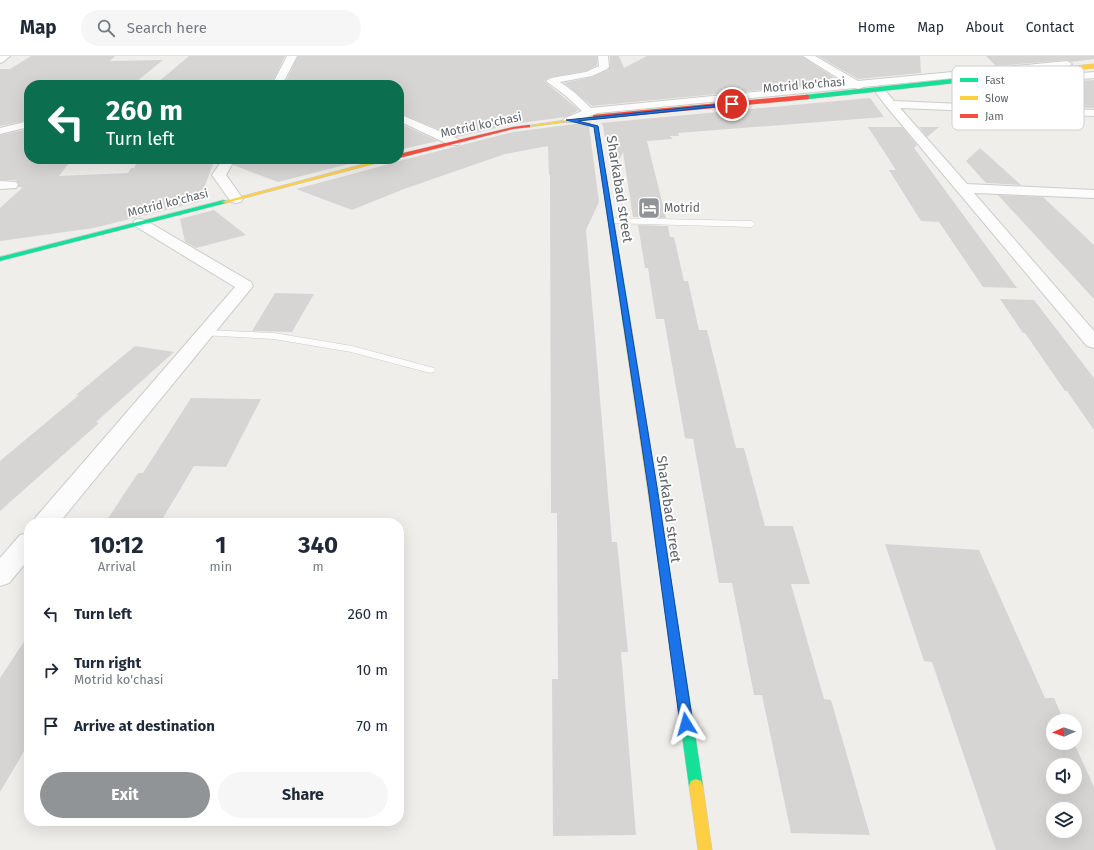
<!DOCTYPE html>
<style>
:root{--surface:#fff;--page:#f6f6f7;--text:#1f2937;--muted:#747a83;--line:#e0e1e3;--accent:#919496}
body{margin:0;font-family:"Fira Sans",sans-serif;background:var(--page);color:var(--text);height:100vh;display:flex;flex-direction:column;font-size:15px;white-space:nowrap}
*{box-sizing:border-box;margin:0}
p{font-size:13px;color:var(--muted)}
.icon{flex:none;width:22px;height:22px;fill:none;stroke:currentColor;stroke-width:2;stroke-linecap:round;stroke-linejoin:round}
.map{position:relative;flex:1;overflow:hidden}
.panel{position:absolute;left:24px;top:462px;width:380px;height:308px;display:flex;flex-direction:column;background:var(--surface);border-radius:16px;box-shadow:0 4px 16px #0002}
.panel>*{flex:none}
.banner{position:absolute;left:24px;top:24px;width:380px;height:84px;border-radius:16px;box-shadow:0 4px 16px #0002;background:#0b6e4f;color:#fff;overflow:hidden}
.needle{width:26px;rotate:268deg}
.controls{position:absolute;left:1046px;top:658px;display:grid;gap:8px}
.controls a{display:grid;place-items:center;width:36px;height:36px;border-radius:50%;background:var(--surface);box-shadow:0 4px 16px #0002;font-size:20px}
.pin{position:absolute;display:grid;place-items:center;width:34px;height:34px;color:#fff;margin:-17px;border:2px solid #fff;border-radius:50%;box-shadow:0 1px 4px #0007}
.me{position:absolute;width:44px;margin:-22px;rotate:352deg;stroke-linejoin:round;filter:drop-shadow(0 0 3px #0008)}
.turn{display:flex;align-items:center;gap:14px;height:84px;padding:0 16px;font-size:18px}
.turn .icon{width:52px;height:52px;stroke-width:2.5}
.turn b{display:block;font-size:28px;line-height:34px}
.eta{display:flex;justify-content:space-evenly;align-items:center;height:68px;text-align:center}
.eta b{font-size:24px;font-weight:700;line-height:28px}
.primary-button{display:flex;gap:8px;margin-top:auto;padding:8px 16px}
.primary-button a{flex:1;height:46px;border-radius:24px;background:var(--accent);color:#fff;font-size:16px;font-weight:700;line-height:46px;text-align:center}
.primary-button a+a{background:var(--page);color:var(--text)}
ul{padding:0;list-style:none}
li{display:flex;align-items:center;gap:12px;height:56px;padding:0 16px}
li div{flex:1}
li b{display:block;font-size:15px}
li em{font-style:normal}
header{display:flex;align-items:center;gap:24px;box-sizing:border-box;height:56px;padding:0 20px;background:var(--surface);border-bottom:1px solid var(--line)}
header strong{font-size:19px}
nav{display:flex;gap:22px;margin-inline-start:auto;font-size:14px}
.search{width:280px;height:36px;background:var(--page);display:flex;align-items:center;gap:10px;box-sizing:border-box;padding:0 14px;border-radius:22px;color:var(--muted);font-size:15px}
.map>svg:first-child{display:block}
.building{fill:#d6d5d3;fill-rule:evenodd}
.lines{fill:none;stroke-linecap:round;stroke-linejoin:round}
.lane-casing{stroke:#cbcccc;stroke-width:1}
.street-casing{stroke:#cbcccc;stroke-width:2}
.fast-casing{stroke:#cacacb;stroke-width:1}
.slow-casing{stroke:#cacacb;stroke-width:1}
.jam-casing{stroke:#cacacb;stroke-width:1}
.lane{fill:#fdfcfc;fill-rule:evenodd}
.street{fill:#fdfcfc;fill-rule:evenodd}
.fast{fill:#16e098;fill-rule:evenodd}
.slow{fill:#ffcf43;fill-rule:evenodd}
.jam{fill:#f24e42;fill-rule:evenodd}
.fast-bridge-casing{stroke:#d7ceb8;stroke-width:5;stroke-linecap:butt}
.slow-bridge-casing{stroke:#d7ceb8;stroke-width:5;stroke-linecap:butt}
.jam-bridge-casing{stroke:#d7ceb8;stroke-width:5;stroke-linecap:butt}
.fast-bridge{stroke:#16e098;stroke-width:4.5}
.slow-bridge{stroke:#ffcf43;stroke-width:4.5}
.jam-bridge{stroke:#f24e42;stroke-width:4.5}
.route{fill:#1a73e8;stroke:#114b97}
.labels{text-anchor:middle;stroke-width:3.5;stroke-linejoin:round;paint-order:stroke}
.far-street-label{font-size:12px;fill:#5f6368;stroke:#fff}
.far-poi-label{font-size:12px;fill:#5f6368;stroke:#fff;text-anchor:start}
.street-label{font-size:14px;fill:#5f6368;stroke:#fff}
.key{fill:#fff;stroke:#cfd0d2;stroke-width:1}
.key-label{font-size:11px;fill:#5f6368}
</style>
<header>
<strong>Map</strong>
<div class="search"><svg class="icon" aria-label="search" viewBox="0 0 24 24"><circle cx="10" cy="10" r="6"/><path d="M15 15l6 6"/></svg>Search here</div>
<nav><a>Home</a><a>Map</a><a>About</a><a>Contact</a></nav>
</header>
<div class="map">
<svg width="1094" height="794" viewBox="0 0 1094 794">
<rect width="100%" height="100%" fill="#efeeea"/>
<g class="building">
<path d="M31,0H115L110,5L163,4L132,29H29V64L0,70V13H10Z"/>
<path d="M189,0H285L271,29H243L246,25L157,27Z"/>
<path d="M298,0H597V9L586,15L551,21L544,25L579,54L565,61L513,68L457,81L399,57V29H284Z"/>
<path d="M610,0H619L624,12L647,0H802L841,26L592,50L564,27L592,21L608,14L610,11Z"/>
<path d="M818,0H920L921,17L858,23Z"/>
<path d="M986,0H1094V3L1071,6L1067,4L996,10Z"/>
<path d="M1041,23L1047,27L1094,24V52L1036,50L1012,26Z"/>
<path d="M870,42L884,61L678,77L679,80H670L673,83L647,85L666,162L633,161L623,96L612,119L603,70L601,67Z"/>
<path d="M590,66L591,67L589,70L599,146L586,174L612,486H617L628,596H621L636,779L553,780L552,623H558L557,457H551L550,119H549L548,90L505,98L404,133L352,154L296,133L393,107L396,105H399L513,76Z"/>
<path d="M399,67L438,85L399,94Z"/>
<path d="M868,71H902L917,89L914,92L1017,232L983,231L939,166L921,165L889,114H896Z"/>
<path d="M919,71H939L927,81Z"/>
<path d="M29,73V103H72L59,120L128,117L131,112H134L139,103H215L200,143L202,145L94,172L0,185V152L23,131H18L19,128L16,124H0V79Z"/>
<path d="M980,92L1021,129L986,127L966,105Z"/>
<path d="M236,103H368L278,126L233,109Z"/>
<path d="M998,139L1043,141L1094,189V243Z"/>
<path d="M214,154L246,179L196,192L185,186L180,163Z"/>
<path d="M638,169L668,170L670,181H674L684,225H688L699,274H707L736,392H744L765,470H793L810,528H791L824,643L831,644L870,779L791,777L762,639H754L732,527H719L693,383L685,382L664,263H656L648,212H645Z"/>
<path d="M275,237L314,238L292,276L252,275Z"/>
<path d="M1000,243L1034,244L1094,322V374L1067,335H1065L1025,277H1023Z"/>
<path d="M135,290L174,296L96,366L99,367L0,455V405L79,339H76Z"/>
<path d="M191,342L261,343L226,411L194,410L160,467H105L138,417H143Z"/>
<path d="M885,488L979,494L1045,642H1054L1064,665H1053V687H1074L1094,731V794H996L932,606L924,605ZM1053,709H1075V731H1053ZM1053,753H1075V775H1053Z"/>
<path d="M29,578V687L0,736V622Z"/>
</g>
<g class="lines">
<g class="lane-casing">
<g id="lane">
<path d="M611,162L752,165L756,168L752,171L608,167L607,165L608,163Z"/>
<path d="M205,274L274,277L352,290L434,312L436,314L434,316L430,317L351,296L274,283L201,279L200,277Z"/>
</g>
</g>
<g class="street-casing">
<g id="street">
<path d="M0,0H10L3,6L0,7Z"/>
<path d="M287,0H297L282,29H272Z"/>
<path d="M598,0H608L609,11L607,13L592,20L560,26L574,36L591,52L846,27L803,0H815L858,25L1067,5L1072,8L1067,11L863,31L859,33L855,32L598,57L573,66H565L563,64L565,62L582,55L566,40L546,25L551,22L586,16L599,10Z"/>
<path d="M1094,16V22L1047,26L1042,23L1047,20Z"/>
<path d="M879,31L883,32L894,45L1094,54V60L900,52L967,128L1094,134V142L974,137L1094,275V292L1087,290L886,50L874,34Z"/>
<path d="M399,58L458,83L460,86L458,89H450L399,65Z"/>
<path d="M29,65V71L0,78V72Z"/>
<path d="M223,103H235L226,119L243,143L241,146L236,147L231,146L212,119Z"/>
<path d="M0,125L16,126L18,129L16,132L0,133Z"/>
<path d="M140,163L145,164L251,226L253,230L59,467H33L36,461L235,231L135,170L133,167L135,164Z"/>
<path d="M29,477V503L9,527L0,530V502L20,479Z"/>
</g>
</g>
<g class="fast-casing">
<g id="fast">
<path d="M596,69L598,70L631,268L627,270L623,268L594,70Z"/>
<path d="M224,144L227,146L226,147L0,205V201Z"/>
<path d="M658,466L662,467L663,470L703,730L701,735L696,737L691,735L689,730L653,470L654,467Z"/>
</g>
</g>
<g class="slow-casing">
<g id="slow">
<path d="M595,60L597,62L528,71L526,70Z"/>
<path d="M383,103H392L226,147L221,146Z"/>
<path d="M624,266H630L631,268L663,470L662,473H654L653,470L623,268Z"/>
<path d="M696,723L701,725L703,730L712,794H698L689,730L691,725Z"/>
</g>
</g>
<g class="jam-casing">
<path id="jam" d="M528,69H530V71L513,73L399,102V98L513,71Z"/>
</g>
<use href="#lane" class="lane"/>
<use href="#street" class="street"/>
<use href="#fast" class="fast"/>
<use href="#slow" class="slow"/>
<use href="#jam" class="jam"/>
<g class="fast-bridge-casing">
<path id="fast-bridge" d="M807,41L1036,16"/>
</g>
<g class="slow-bridge-casing">
<path id="slow-bridge" d="M1036,16L1094,10"/>
</g>
<g class="jam-bridge-casing">
<path id="jam-bridge" d="M595,61L807,41"/>
</g>
<use href="#fast-bridge" class="fast-bridge"/>
<use href="#slow-bridge" class="slow-bridge"/>
<use href="#jam-bridge" class="jam-bridge"/>
</g>
<path class="route" d="M732,47L733,49L578,65L598,70L657,431L693,668L691,672L686,674L682,672L680,668L648,431L594,71L566,64Z"/>
<defs>
<g id="hotel-square" transform="scale(1.15)"><rect x="-9" y="-9" width="18" height="18" rx="4" fill="#919496" stroke="#fff"/><path d="M-6-4.5h1.5V1H6V5H4.5V3h-9V5H-6ZM-4 0a1.8 1.8 0 1 1 3.6 0ZM.5 0V-2.5h3Q6-2.5 6 0Z" fill="#fff"/></g>
</defs>
<g fill-rule="evenodd">
<use href="#hotel-square" x="649" y="152"/>
</g>
<g class="labels">
<g class="far-street-label">
<text transform="translate(804 29) rotate(-5)" y="4">Motrid ko'chasi</text>
<text transform="translate(481 69) rotate(-12)" y="4">Motrid ko'chasi</text>
<text transform="translate(168 147) rotate(-14)" y="4">Motrid ko'chasi</text>
</g>
<g class="far-poi-label">
<text x="664" y="156">Motrid</text>
</g>
<g class="street-label">
<text transform="translate(620 133) rotate(81)" y="5">Sharkabad street</text>
<text transform="translate(669 453) rotate(82)" y="5">Sharkabad street</text>
</g>
</g>
<rect x="952" y="10" width="132" height="64" rx="6" class="key"/>
<rect x="960" y="22" width="18" height="4" fill="#16e098"/>
<rect x="960" y="40" width="18" height="4" fill="#ffcf43"/>
<rect x="960" y="58" width="18" height="4" fill="#f24e42"/>
<g class="key-label">
<text x="985" y="28">Fast</text>
<text x="985" y="46">Slow</text>
<text x="985" y="64">Jam</text>
</g>
</svg>
<div class="controls">
<a><svg class="needle" viewBox="-14 -14 28 28"><path d="M0-13l5 13h-10z" fill="#e53935"/><path d="M0 13l5-13h-10z" fill="#747a83"/></svg></a>
<a><svg class="icon" aria-label="sound" viewBox="0 0 24 24"><path d="M4 9h4l5-4v14l-5-4H4zM17 9q2 3 0 6"/></svg></a>
<a><svg class="icon" aria-label="layers" viewBox="0 0 24 24"><path d="M12 4l9 5-9 5-9-5zM3 14l9 5 9-5"/></svg></a>
</div>
<div class="pin" style="left:732px;top:48px;background:#d93025"><svg class="icon" aria-label="arrive" viewBox="0 0 24 24"><path d="M6 21V4h12l-3 4 3 4H6"/></svg></div>
<svg class="me" style="left:686px;top:668px" viewBox="-20 -20 40 40"><path d="M0-17L14 15 0 8-14 15z" fill="#1a73e8" stroke="#fff" stroke-width="4"/></svg>
<div class="banner">
<div class="turn"><svg class="icon" aria-label="left" viewBox="0 0 24 24"><path d="M17 20v-9H6M10 6l-5 5 5 5"/></svg><div><b>260 m</b>Turn left</div></div>
</div>
<section class="panel">
<div class="eta">
<div><b>10:12</b><p>Arrival</p></div>
<div><b>1</b><p>min</p></div>
<div><b>340</b><p>m</p></div>
</div>
<ul>
<li><svg class="icon" aria-label="left" viewBox="0 0 24 24"><path d="M17 20v-9H6M10 6l-5 5 5 5"/></svg><div><b>Turn left</b></div><em>260 m</em></li>
<li><svg class="icon" aria-label="right" viewBox="0 0 24 24"><path d="M7 20v-9h11M14 6l5 5-5 5"/></svg><div><b>Turn right</b><p>Motrid ko'chasi</p></div><em>10 m</em></li>
<li><svg class="icon" aria-label="arrive" viewBox="0 0 24 24"><path d="M6 21V4h12l-3 4 3 4H6"/></svg><div><b>Arrive at destination</b></div><em>70 m</em></li>
</ul>
<div class="primary-button"><a>Exit</a><a>Share</a></div>
</section>
</div>
